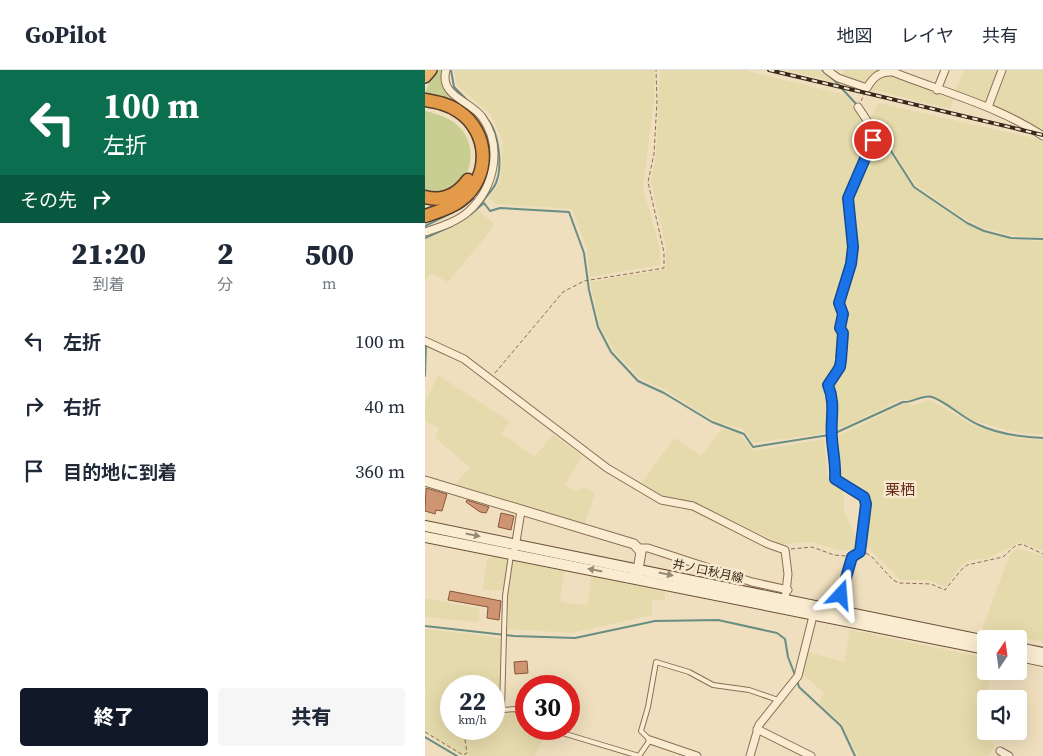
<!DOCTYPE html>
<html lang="ja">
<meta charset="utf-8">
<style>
:root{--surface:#fff;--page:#f6f6f7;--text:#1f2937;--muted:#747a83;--line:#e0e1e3;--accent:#111827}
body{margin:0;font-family:"Source Serif 4","Noto Sans JP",serif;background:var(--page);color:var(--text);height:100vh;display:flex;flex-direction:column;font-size:19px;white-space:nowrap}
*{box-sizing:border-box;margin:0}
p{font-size:16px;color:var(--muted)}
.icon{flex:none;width:28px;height:28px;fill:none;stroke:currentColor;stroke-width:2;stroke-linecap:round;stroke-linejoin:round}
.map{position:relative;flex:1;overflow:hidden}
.drawer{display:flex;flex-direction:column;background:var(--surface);width:425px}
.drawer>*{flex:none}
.hud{background:#0b6e4f;color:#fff;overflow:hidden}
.needle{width:32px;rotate:13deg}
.buttons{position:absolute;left:552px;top:560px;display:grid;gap:10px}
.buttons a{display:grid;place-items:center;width:50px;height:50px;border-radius:5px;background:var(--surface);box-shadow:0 5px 20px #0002;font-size:25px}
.speed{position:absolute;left:15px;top:605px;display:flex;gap:10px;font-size:25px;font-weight:700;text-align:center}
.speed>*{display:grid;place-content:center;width:65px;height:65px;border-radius:50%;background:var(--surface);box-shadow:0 5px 20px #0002;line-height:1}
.speed small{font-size:12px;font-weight:400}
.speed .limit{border:8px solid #d22;background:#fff;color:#111}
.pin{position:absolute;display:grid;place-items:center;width:42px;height:42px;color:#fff;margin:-21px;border:2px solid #fff;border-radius:50%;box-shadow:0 1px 5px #0007}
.me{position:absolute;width:55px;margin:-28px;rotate:19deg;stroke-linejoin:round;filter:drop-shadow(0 0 4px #0008)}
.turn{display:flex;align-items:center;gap:18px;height:105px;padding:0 20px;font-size:22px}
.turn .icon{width:65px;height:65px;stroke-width:2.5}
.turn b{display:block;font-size:35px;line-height:42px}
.then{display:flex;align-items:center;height:48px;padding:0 20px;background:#0003;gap:10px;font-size:19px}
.eta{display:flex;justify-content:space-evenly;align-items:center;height:85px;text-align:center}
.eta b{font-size:30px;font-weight:800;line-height:35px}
.action{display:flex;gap:10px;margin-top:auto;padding:10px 20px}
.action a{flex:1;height:58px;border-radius:5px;background:var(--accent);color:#fff;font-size:20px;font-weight:800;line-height:58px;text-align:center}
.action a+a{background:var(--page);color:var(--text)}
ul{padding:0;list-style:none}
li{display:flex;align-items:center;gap:15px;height:65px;padding:0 20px}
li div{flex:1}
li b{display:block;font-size:19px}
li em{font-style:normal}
header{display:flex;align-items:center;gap:30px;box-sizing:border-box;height:70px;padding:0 25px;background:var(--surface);border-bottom:1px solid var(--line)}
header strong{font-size:24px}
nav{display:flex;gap:28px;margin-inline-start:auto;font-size:18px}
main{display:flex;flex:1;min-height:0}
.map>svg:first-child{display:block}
.farmland{fill:#e5daab;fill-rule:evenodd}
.green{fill:#c8cd91}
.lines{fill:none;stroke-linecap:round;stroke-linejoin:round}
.stream{stroke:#688e84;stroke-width:2}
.building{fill:#cf9572;stroke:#88573b}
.service-casing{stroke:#886f56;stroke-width:6}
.minor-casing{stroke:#886f56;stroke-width:9}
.tertiary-casing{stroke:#886f56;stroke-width:11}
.secondary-casing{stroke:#695039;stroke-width:12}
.trunk-casing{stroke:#553d2b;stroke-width:14}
.motorway-casing{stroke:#553d2b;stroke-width:15}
.path{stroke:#886f56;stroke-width:1;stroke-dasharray:4 2.5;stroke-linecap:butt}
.service{stroke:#faecd1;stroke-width:4}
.minor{stroke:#faecd1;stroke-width:7}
.tertiary{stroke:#faecd1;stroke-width:9}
.secondary{stroke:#faecd1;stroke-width:10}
.trunk{stroke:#ecb76e;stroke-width:11}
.motorway{stroke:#e39b49;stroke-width:12}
.rail-casing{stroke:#37281b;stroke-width:4}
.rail{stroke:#f6e9cd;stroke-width:2;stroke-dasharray:5.5;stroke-linecap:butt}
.oneway{fill:#988a76}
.route-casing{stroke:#114b97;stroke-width:12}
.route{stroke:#1a73e8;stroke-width:9}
.labels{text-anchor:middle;stroke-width:5;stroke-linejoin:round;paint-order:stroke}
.street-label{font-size:12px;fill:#37281b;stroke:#f6e9cd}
.quarter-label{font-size:15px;fill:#652619;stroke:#f6e9cd}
</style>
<header>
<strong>GoPilot</strong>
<nav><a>地図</a><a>レイヤ</a><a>共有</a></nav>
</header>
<main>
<section class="drawer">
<div class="hud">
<div class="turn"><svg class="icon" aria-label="left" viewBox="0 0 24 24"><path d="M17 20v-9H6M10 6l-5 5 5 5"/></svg><div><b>100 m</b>左折</div></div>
<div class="then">その先<svg class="icon" aria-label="right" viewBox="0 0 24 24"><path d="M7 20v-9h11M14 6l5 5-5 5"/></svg></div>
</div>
<div class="eta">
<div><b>21:20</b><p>到着</p></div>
<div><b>2</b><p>分</p></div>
<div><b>500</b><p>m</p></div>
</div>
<ul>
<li><svg class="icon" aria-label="left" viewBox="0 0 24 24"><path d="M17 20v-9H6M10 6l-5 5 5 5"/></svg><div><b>左折</b></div><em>100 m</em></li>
<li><svg class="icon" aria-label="right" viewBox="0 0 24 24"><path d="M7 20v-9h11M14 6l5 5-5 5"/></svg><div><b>右折</b></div><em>40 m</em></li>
<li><svg class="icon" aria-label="arrive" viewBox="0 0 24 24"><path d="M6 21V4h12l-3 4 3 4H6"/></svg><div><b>目的地に到着</b></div><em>360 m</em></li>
</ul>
<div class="action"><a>終了</a><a>共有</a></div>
</section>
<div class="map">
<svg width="618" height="686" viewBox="0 0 618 686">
<rect width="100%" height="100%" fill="#efdfbe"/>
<g class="farmland">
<path d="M29,0H230L229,31L218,118L235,179V195L165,207L162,179L147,139L71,134L64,128L75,113L78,72L66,45L32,15Z"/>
<path d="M235,0H319L421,25L443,56L445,69L420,128L424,169L422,198L410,234L415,244L411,294L400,314L405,330L403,363L328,373L319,359L292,352L237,318L216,309L189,281L175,256L165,212L241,199V177L226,112L231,86Z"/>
<path d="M361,0H393L407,11Z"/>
<path d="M419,0H456L442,14L416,6Z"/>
<path d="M539,0H575L562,34L530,23Z"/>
<path d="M580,0H618V62L566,36Z"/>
<path d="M462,4L529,28L525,39L446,19L455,6Z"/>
<path d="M453,33L618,70V167L593,166L560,159L539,148L491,115L446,48Z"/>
<path d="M452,63L488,117L541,154L561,163L589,170L618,171V364L593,363L549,351L508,326L498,325L489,330L477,329L410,361L412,326L407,315L417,296L424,236L417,232L429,197L430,179L426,134L427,124L436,109Z"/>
<path d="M53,140L69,154L61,166L23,212L6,203L0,210V169L20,161Z"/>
<path d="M13,305L85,352L76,363L109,387L128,365L157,386L140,415L151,422L158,417L170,423L159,456L30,414L45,397L10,368L14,359L0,351V333Z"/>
<path d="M506,330L551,357L595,369L618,370V481L596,471L562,489L544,490L534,497L521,517L503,510H476L443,478L440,473L439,457L446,429L415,409L411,367L479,334L490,335Z"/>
<path d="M297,359L313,362L329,381L399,369L402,405L407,406L419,425V441L434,474L426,481L413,480L388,472L357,474L267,432L236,426L217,413L249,368L276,386Z"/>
<path d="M592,478L618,486V572L557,560L584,486Z"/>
<path d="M67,487L139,501L135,531L147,534L163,535L166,506L240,522V530H227V545L147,563L83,559V520H58L62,490Z"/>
<path d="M0,528L55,539L53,552L0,547Z"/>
<path d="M0,559L78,568L77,644L79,647L85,642H91L101,647V659H117L112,668L117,671L110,686H41L32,683L0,661ZM26,616H69V659H26Z"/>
<path d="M425,560L561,588V601H566L562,622L570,629H561V638L553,643L560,665L570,676L563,686H433L417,654L394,633L399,623L377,603L383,582L419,592Z"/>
</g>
<g class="green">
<path d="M10,0H19L17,10L19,21L39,35L26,29L0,23Z"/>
<path d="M0,41C14,44 28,49 37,60C54,81 45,121 15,123C11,124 5,122 0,122Z"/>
</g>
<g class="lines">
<g class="stream">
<path d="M26,0L29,17L43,31"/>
<path d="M397,0L410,11L432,35"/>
<path d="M450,56L489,117L542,153L559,161L586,168L618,169"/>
<path d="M57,133C61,126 68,120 71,113C78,97 74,60 61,48"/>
<path d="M46,144L59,133L65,141L75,138L144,142L159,183L164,220L173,257L186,282L213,311L239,323L287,352L319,364L328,377L404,365"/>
<path d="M0,156L38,137L48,129L52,130"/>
<path d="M0,168L27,156"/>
<path d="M0,306L1,273"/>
<path d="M408,364L478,332C488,333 498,324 507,327C522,332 539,349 554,355C573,364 597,367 618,368"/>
<path d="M0,556L89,566L150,568L230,551L293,550L352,563L360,569L363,587L370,605"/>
<path d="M372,610L374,617L416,656L430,686"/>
<path d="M0,667L32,686"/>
</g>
</g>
<g class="building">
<path d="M1,418L22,424L17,441L11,440L10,444L0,441Z"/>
<path d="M42,430L64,437L61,443L55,442L41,432Z"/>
<path d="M76,443L89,446L86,460L73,457Z"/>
<path d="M25,521L76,531L74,550L62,548L63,537L23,530Z"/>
<path d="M102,591L103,603L90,604L89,592Z"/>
</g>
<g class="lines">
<g class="service-casing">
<g id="service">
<path d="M86,485L80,526L77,640L90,639L101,645"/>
<path d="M124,659L214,686L225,670L216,661L223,637L231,592L264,602L288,615L324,620L353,630"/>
</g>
</g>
<g class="minor-casing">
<g id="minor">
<path d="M402,0L413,8L442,18C448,7 455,1 468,2C518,22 573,36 618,66"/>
<path d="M512,20L520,0"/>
<path d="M563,37L577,0"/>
<path d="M0,162C15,157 32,152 44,141C70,117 78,76 57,47C44,30 14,26 21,0"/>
<path d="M0,271L39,289L182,398L236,430L268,436L343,474L360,480L363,504L360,530"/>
<path d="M90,478L96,441"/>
<path d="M213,478H223L327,512L363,520"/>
<path d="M404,543L408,531L416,525L427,487L435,482L441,434L439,427L410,409C411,395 408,383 407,369C405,350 411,334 403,315C413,302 424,274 415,258L418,244L414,236L426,194L428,177L423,128L448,70L447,58L433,37"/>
<path d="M332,659L386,686"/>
<path d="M225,670L272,686"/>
<path d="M575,681L584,686"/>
<path d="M325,686L334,655L373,606L389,542"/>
</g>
</g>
<g class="tertiary-casing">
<path id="tertiary" d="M0,411L209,474L216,482L212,505"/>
</g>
<g class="secondary-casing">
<g id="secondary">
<path d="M0,456L561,571"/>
<path d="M0,467L561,579"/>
<path d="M594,578L618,583"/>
<path d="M594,586L618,591"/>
</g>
</g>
<g class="trunk-casing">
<path id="trunk" d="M0,7L6,0"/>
</g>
<g class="motorway-casing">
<g id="motorway">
<path d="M0,30C11,32 23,34 33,41C65,62 66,107 36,130C26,138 12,142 0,146"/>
<path d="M0,127C18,132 32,125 43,110"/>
</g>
</g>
<g class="path">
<path d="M436,31L440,23"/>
<path d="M70,303L138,222L159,211L239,198V182L223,112L229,84L232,31L231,0"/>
<path d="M366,479L387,477L409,485L421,486"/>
<path d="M441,483L447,487L468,510L474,513L506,514L520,520L536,500L542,495L578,487L590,476L597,474L618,484"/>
<path d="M69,651L76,646"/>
<path d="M0,662L38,685L42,683L40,670L56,659"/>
</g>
<use href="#service" class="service"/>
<use href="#minor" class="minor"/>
<use href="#tertiary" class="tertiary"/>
<use href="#secondary" class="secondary"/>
<use href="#trunk" class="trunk"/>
<use href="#motorway" class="motorway"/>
<g class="rail-casing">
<path id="rail" d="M344,0L618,65"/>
</g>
<use href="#rail" class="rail"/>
</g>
<defs><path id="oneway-solid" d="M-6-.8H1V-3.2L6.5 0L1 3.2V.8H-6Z" transform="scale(1.25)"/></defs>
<g class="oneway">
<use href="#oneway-solid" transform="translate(48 465) rotate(11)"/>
<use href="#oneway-solid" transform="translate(170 500) rotate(-169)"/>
<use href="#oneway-solid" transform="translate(241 504) rotate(12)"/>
</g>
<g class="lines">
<g class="route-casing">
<path id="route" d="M416,525L427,487L435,482L441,434L439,427L410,409C411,395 408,383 407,369C405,350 411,334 403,315L415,297L416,290L418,263L415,258L418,244L414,233L426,194L428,177L423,128L448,70"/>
</g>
<use href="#route" class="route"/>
</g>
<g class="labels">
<g class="street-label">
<text transform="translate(283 501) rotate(12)" y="4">井ノ口秋月線</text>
</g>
<g class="quarter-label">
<text x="475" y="425">栗栖</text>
</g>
</g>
</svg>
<div class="buttons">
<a><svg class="needle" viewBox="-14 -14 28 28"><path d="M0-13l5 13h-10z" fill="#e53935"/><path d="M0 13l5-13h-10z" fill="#747a83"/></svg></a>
<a><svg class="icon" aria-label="sound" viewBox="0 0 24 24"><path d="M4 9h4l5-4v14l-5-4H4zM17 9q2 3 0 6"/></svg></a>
</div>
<div class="speed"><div>22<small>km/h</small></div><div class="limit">30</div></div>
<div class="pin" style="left:448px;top:70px;background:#d93025"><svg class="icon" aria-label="arrive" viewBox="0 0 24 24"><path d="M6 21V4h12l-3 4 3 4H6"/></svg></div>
<svg class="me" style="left:416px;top:525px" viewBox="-20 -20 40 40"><path d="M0-17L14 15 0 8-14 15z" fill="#1a73e8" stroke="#fff" stroke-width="4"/></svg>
</div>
</main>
